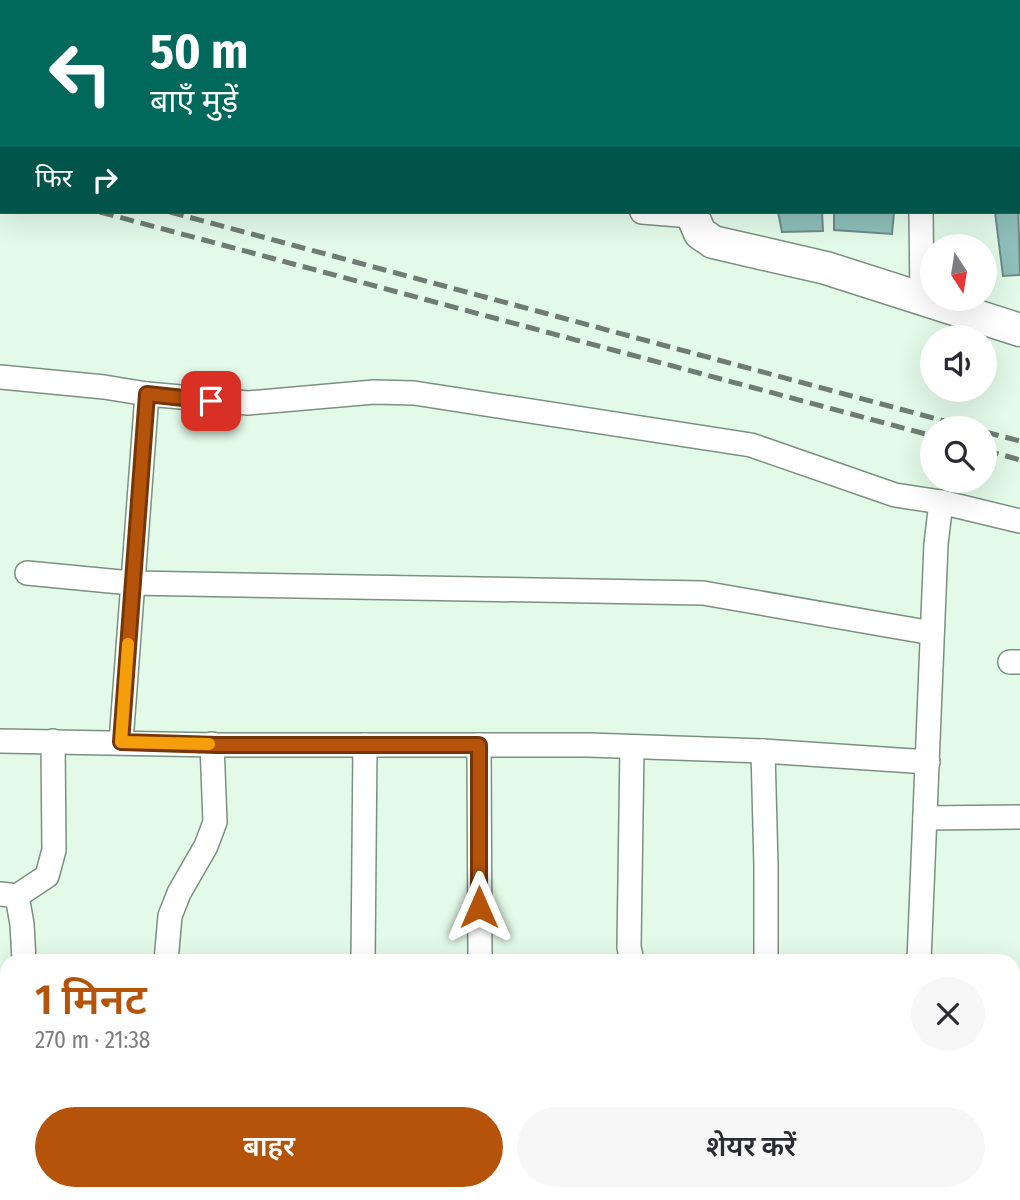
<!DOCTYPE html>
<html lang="hi">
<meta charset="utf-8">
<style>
:root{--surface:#fff;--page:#f7f7f7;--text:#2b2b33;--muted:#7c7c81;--accent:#b45309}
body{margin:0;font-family:"Fira Sans Condensed","Noto Sans Devanagari",sans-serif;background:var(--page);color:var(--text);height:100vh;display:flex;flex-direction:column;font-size:26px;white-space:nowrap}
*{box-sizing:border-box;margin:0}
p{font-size:23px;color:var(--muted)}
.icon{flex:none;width:38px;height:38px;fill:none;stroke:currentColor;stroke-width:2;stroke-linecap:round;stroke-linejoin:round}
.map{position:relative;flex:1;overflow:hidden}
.details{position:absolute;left:0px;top:954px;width:1020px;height:247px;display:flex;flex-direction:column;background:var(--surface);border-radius:21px 21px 0 0;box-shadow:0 7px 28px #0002}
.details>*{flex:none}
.hud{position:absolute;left:0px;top:0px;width:1020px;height:214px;box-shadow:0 7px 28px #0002;background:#00695c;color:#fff;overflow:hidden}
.needle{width:46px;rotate:168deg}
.buttons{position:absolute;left:920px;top:234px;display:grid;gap:14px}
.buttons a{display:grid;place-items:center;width:77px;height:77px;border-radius:50%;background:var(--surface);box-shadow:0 7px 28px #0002;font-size:35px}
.pin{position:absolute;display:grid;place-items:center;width:60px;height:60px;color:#fff;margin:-30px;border-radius:14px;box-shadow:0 4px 10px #0006}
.me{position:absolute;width:77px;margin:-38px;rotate:0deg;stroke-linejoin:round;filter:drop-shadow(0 0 5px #0008)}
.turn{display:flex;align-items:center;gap:24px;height:147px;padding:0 35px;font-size:32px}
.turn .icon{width:91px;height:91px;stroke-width:2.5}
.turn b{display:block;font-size:49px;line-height:60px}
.then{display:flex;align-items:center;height:66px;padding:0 35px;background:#0003;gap:14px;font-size:26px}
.round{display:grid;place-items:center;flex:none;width:74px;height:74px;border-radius:37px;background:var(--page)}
.head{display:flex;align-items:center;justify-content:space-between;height:119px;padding:0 35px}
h1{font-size:42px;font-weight:600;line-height:52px;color:var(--accent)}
.cta{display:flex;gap:14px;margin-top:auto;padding:14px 35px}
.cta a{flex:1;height:80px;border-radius:42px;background:var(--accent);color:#fff;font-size:28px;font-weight:600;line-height:80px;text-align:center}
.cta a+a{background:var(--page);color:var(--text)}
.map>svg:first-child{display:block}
.building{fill:#8ebfba;stroke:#6e8a87;stroke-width:2}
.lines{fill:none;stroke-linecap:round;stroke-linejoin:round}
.street-casing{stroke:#7b9081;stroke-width:26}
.secondary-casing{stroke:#7b9081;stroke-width:35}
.street{stroke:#fff;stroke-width:23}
.secondary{stroke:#fff;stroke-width:32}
.rail{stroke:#6e7c72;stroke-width:5;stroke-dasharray:14 7;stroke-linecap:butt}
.route-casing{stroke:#753606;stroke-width:18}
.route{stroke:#b45309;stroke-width:12}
.slow{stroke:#f59e0b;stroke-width:12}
</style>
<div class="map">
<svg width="1020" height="1200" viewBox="0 0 1020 1200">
<rect width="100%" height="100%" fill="#e3fae9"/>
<g class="building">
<path d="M458,0H517V2H468Z"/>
<path d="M1018,200L1020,275L1003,276L995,212H1018Z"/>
<path d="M778,212H822L823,231L782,232Z"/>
<path d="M834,212H894L892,234L834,230Z"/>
</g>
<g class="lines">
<g class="street-casing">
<g id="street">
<path d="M34,0L39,2"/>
<path d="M325,0V2"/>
<path d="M853,0V2"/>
<path d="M1001,0V2"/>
<path d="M642,212L692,216"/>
<path d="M921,212L922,298"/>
<path d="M0,377L104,387L147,394L121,742"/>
<path d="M147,394L248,403L374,392L414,393L751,445L895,495L941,502L1020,521"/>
<path d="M27,573L131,583L703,593L932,633"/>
<path d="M1010,662H1020"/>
<path d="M0,741L217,745H589L763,751L928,762"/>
<path d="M479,745L480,961"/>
<path d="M632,747L629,947L632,961"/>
<path d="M763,751L766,866V961"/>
<path d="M925,818L1020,817"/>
<path d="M0,894L17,896L22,924L24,961"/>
<path d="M17,896L47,876L54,850L53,741"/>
<path d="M166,961L170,916L179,893L206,846L215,822L212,744"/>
<path d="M363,961L365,745"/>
<path d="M919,961L936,544L941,502"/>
<path d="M1013,1130H1020"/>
<path d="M923,1194H942"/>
<path d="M988,1194V1200"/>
<path d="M20,1200L21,1194"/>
<path d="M199,1200L200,1194"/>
</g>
</g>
<g class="secondary-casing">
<g id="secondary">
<path d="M682,0V2"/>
<path d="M691,212L700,233L713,242L826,268L1020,330"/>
</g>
</g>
<use href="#street" class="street"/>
<use href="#secondary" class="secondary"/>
<g class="rail">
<path d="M0,166H2"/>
<path d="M0,185H2"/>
<path d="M100,212L933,436"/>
<path d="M170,212L974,429"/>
<path d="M985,432L1020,441"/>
<path d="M985,450L1020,460"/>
</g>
</g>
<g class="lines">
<g class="route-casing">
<path id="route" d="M211,401L147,394L121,742L217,745H479V907"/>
</g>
<use href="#route" class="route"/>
<path class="slow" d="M128,644L121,742L209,744"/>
</g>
</svg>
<div class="buttons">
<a><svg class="needle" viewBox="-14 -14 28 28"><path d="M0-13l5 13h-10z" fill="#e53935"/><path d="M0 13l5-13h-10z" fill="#7c7c81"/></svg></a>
<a><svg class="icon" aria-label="sound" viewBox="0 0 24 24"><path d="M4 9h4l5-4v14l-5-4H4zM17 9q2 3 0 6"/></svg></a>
<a><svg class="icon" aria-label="search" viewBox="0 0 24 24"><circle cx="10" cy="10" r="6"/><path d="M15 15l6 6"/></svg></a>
</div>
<div class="pin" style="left:211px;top:401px;background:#d93025"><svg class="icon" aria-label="arrive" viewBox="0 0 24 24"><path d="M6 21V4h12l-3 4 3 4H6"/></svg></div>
<svg class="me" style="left:479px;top:907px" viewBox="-20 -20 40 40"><path d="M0-17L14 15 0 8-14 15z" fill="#b45309" stroke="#fff" stroke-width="4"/></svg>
<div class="hud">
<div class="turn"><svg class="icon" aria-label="left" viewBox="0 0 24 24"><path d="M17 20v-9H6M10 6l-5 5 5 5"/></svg><div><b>50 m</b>बाएँ मुड़ें</div></div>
<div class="then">फिर<svg class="icon" aria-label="right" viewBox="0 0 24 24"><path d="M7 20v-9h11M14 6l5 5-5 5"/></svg></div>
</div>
<section class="details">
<div class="head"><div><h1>1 मिनट</h1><p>270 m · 21:38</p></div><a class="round"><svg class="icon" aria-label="close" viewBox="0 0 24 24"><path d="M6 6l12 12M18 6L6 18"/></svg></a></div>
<div class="cta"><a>बाहर</a><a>शेयर करें</a></div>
</section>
</div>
